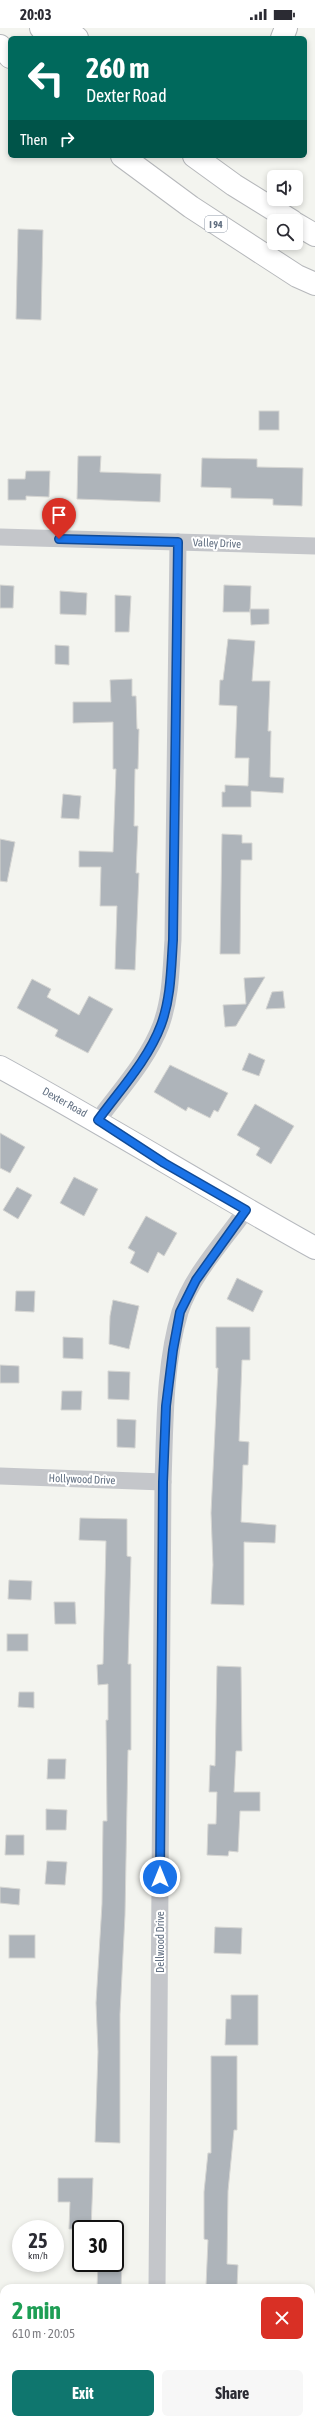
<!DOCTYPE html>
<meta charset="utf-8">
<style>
:root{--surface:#fff;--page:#f7f7f7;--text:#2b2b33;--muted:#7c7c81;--accent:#0f766e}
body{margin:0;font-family:"Asap Condensed",sans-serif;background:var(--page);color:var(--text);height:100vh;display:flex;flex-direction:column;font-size:15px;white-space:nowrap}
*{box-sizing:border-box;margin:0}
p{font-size:13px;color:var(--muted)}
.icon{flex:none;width:22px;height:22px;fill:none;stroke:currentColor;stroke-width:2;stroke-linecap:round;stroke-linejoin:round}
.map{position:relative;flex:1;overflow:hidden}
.panel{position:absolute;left:0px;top:2256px;width:315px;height:140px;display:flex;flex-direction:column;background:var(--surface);border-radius:12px 12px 0 0;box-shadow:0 2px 6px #0003}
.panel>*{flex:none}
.guide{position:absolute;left:8px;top:8px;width:299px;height:122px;border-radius:6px;box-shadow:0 2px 6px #0003;background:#00695c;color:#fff;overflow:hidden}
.fabs{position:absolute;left:267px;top:142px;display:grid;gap:8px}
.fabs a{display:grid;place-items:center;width:36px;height:36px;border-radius:6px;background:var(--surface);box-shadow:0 2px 6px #0003;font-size:20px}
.speed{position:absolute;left:12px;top:2192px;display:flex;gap:8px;font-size:20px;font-weight:700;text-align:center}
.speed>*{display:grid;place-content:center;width:52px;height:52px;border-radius:50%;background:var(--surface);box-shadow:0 2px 6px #0003;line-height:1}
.speed small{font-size:10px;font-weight:400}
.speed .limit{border:2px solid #111;border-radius:6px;background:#fff;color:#111}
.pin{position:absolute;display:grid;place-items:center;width:34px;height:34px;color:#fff;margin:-41px -17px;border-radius:50% 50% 50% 0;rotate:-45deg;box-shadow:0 0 4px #0007}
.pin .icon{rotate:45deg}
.me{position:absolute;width:44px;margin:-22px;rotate:0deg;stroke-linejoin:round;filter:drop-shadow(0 0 3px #0008)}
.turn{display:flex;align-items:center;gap:14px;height:84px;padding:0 12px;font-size:18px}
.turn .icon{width:52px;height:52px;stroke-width:2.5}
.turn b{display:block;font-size:28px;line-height:34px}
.then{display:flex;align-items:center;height:38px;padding:0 12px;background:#0003;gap:8px;font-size:15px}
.round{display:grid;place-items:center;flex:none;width:42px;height:42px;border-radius:6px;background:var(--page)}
.head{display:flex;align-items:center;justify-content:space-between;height:68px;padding:0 12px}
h1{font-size:24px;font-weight:700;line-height:30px;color:#1e9e55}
.cta{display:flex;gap:8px;margin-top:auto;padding:8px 12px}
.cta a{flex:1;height:46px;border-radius:6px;background:var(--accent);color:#fff;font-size:16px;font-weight:700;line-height:46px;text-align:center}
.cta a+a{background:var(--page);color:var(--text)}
.status{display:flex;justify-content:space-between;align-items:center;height:28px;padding:0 20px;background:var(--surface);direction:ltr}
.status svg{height:11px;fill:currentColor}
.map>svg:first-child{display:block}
.building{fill:#aeb4ba;stroke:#d5d5d2}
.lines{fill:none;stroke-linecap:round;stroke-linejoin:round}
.secondary-casing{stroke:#b6b9be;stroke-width:24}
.highway-casing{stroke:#b6b8bb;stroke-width:24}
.street{stroke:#c4c6ca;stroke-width:17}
.secondary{stroke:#fff;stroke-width:22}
.highway{stroke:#fff;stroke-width:22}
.route-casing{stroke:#114b97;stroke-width:10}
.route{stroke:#1a73e8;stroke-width:7}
.labels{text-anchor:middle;stroke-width:4;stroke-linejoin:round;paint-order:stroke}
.shield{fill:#fff;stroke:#919ba8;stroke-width:1}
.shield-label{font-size:10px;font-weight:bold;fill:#627082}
.street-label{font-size:11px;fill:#627082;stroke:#fff}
</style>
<div class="status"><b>20:03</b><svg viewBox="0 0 49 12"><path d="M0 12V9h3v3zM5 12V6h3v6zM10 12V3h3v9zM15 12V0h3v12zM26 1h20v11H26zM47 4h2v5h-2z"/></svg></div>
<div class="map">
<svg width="315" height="2396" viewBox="0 0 315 2396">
<rect width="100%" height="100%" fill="#f3f4ef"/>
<g class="building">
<path d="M18,201L43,202L41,292L16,291Z"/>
<rect x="259" y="383" width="20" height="19"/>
<path d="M78,428H101L100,444L161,446L160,474L77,471Z"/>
<path d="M202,430L257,431V439L303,440L302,478L273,477V471L231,470V460L201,459Z"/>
<path d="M26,443H50L49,469L26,468V472H8V451H25Z"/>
<path d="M0,557L14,558L13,580H0Z"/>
<path d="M224,557L251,558L250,584H223Z"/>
<path d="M60,563L87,565L86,587L60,586Z"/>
<path d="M115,567L131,568L129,604H115Z"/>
<path d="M250,581H269V596L251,597Z"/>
<path d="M228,611L255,613L252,653H270L268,703H271L270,749L284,750L283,765L251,763V779H222V764H225V757L248,758L249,730H235L237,678L219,677L220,652H223Z"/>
<path d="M55,617L69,618V637L55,636Z"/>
<path d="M132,651V668H136L137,701H139L138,741H135L134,798H138L136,845H139L135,942L115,941L117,878H100L101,839H79V823L113,824L116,741H113V694L73,695V674H111L110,652Z"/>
<path d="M63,766L81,768L79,791L61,790Z"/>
<path d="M222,806L242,807V815H252V832H241L240,926H220Z"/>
<path d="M0,811L15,814L7,854L0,853Z"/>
<path d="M265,949L236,998L225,999L223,977L246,976L244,950Z"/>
<path d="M32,951L51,961L47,969L79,987L89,968L113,981L88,1025L55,1008L58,1002L17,980Z"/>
<path d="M283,963L285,980L266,981L272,964Z"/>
<path d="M249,1025L265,1032L259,1048L242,1042Z"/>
<path d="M170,1037L228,1065L218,1084L214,1082L210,1090L188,1079L186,1083L154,1064Z"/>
<path d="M255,1076L294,1098L271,1136L256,1127L260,1120L237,1107Z"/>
<path d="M0,1105L25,1119L10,1145L0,1140Z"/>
<path d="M74,1149L98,1161L84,1188L60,1175Z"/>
<path d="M17,1159L32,1167L18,1191L3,1182Z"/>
<path d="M146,1188L177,1205L164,1228L158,1224L148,1245L130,1235L135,1224L128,1220Z"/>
<path d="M237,1250L263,1263L253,1284L227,1271Z"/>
<path d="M16,1263H35L34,1284L15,1283Z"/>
<path d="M113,1272L139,1278L129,1321L109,1316L110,1288Z"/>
<path d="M216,1299H250V1332H242L239,1413L249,1414L248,1437H243L241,1494L276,1497L275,1515L244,1514V1577L211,1576L213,1537L211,1485L218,1340H216Z"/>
<path d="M63,1309L83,1310V1331L63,1330Z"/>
<path d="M0,1337L19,1338V1355H0Z"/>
<path d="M108,1343L130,1344L129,1372L108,1371Z"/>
<path d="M62,1363H82L81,1382H61Z"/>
<path d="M117,1391L136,1392L135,1420L117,1419Z"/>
<path d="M80,1490L127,1491V1528L131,1529L128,1636H131V1722H128L125,1887L120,1986V2115L95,2114L98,2024L96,1975L102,1876L103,1793H107L106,1692H108V1656L98,1657L97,1637L103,1636L106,1513L79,1512Z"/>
<path d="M9,1552L32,1553L31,1572L8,1571Z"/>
<path d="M54,1574H75L76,1596H55Z"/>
<rect x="7" y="1606" width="21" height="17"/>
<path d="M217,1638L241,1639L242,1723H236L234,1764H260V1783H240L238,1824L229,1823L228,1828L207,1827L208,1796H216L217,1764H209L210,1737L215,1738Z"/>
<path d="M19,1664H34V1680L18,1679Z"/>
<path d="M48,1731H66L65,1751H47Z"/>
<path d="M46,1781L67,1782L66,1802H46Z"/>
<path d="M6,1807H24V1827H5Z"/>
<path d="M47,1833L67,1834L65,1857L45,1856Z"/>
<path d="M0,1859L20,1861L19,1877L0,1875Z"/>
<path d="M215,1899L242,1900L241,1926L214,1925Z"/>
<rect x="9" y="1907" width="26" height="23"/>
<path d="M231,1967H258V2017H225L226,1991H231Z"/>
<path d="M211,2028H237V2102H234L228,2163L227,2236L238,2237L237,2259L206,2258L208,2212L204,2211V2164L208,2125H211Z"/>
<path d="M58,2150H93L91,2201H69L70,2174H58Z"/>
<path d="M98,2235H122L121,2260H97Z"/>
</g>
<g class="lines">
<g class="secondary-casing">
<path id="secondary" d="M0,1039C106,1097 209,1161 315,1220"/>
</g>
<g class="highway-casing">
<g id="highway">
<path d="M41,0L51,10"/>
<path d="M65,0L77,10"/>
<path d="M282,10L286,0"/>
<path d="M0,18L10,29"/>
<path d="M122,128L191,179L297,248L315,256"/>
<path d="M194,128L234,157L292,193"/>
<path d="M296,196L315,207"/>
</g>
</g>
<g class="street">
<path d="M0,509L315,518"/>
<path d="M98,1092C119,1063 148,1032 161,997C171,969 171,941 173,912L178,514"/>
<path d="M0,1448L163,1454"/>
<path d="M157,2260L163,1454C165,1400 164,1336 180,1284C192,1247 224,1213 246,1182"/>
<path d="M156,2396V2392"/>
</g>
<use href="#secondary" class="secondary"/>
<use href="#highway" class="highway"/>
</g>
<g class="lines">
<g class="route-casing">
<path id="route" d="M59,511L178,514L173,912C171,941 171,970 161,997C148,1032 119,1063 98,1092L164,1135L246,1182L196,1252L180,1284L173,1322L166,1378L163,1454L160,1849"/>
</g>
<use href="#route" class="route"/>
</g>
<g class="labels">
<rect class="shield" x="205" y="188" width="22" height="16" rx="3"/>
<g class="shield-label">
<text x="216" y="200">I 94</text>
</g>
<g class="street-label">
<text transform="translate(217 515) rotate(2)" y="4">Valley Drive</text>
<text transform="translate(65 1074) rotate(29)" y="4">Dexter Road</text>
<text transform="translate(82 1451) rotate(2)" y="4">Hollywood Drive</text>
<text transform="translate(160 1914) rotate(-90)" y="4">Dellwood Drive</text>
</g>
</g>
</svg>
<div class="fabs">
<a><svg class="icon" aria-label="sound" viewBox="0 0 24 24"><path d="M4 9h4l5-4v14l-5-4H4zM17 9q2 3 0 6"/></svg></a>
<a><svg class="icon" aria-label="search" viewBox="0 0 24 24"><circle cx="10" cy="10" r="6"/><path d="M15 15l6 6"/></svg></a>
</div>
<div class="speed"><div>25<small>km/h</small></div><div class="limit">30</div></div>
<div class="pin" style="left:59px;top:511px;background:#d93025"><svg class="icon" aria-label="arrive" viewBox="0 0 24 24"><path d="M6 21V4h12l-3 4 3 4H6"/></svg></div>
<svg class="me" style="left:160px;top:1849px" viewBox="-20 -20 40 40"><circle r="17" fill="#1a73e8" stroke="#fff" stroke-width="3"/><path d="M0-11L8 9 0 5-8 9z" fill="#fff"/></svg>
<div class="guide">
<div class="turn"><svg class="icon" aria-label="left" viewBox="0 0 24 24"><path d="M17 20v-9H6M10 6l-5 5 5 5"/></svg><div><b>260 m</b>Dexter Road</div></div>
<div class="then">Then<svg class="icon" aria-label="right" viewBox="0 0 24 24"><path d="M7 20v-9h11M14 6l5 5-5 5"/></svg></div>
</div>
<section class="panel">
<div class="head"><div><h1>2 min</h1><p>610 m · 20:05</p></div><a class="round" style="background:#d93025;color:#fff"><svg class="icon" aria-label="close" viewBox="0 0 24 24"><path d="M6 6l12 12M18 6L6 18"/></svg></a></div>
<div class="cta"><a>Exit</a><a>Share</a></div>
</section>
</div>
